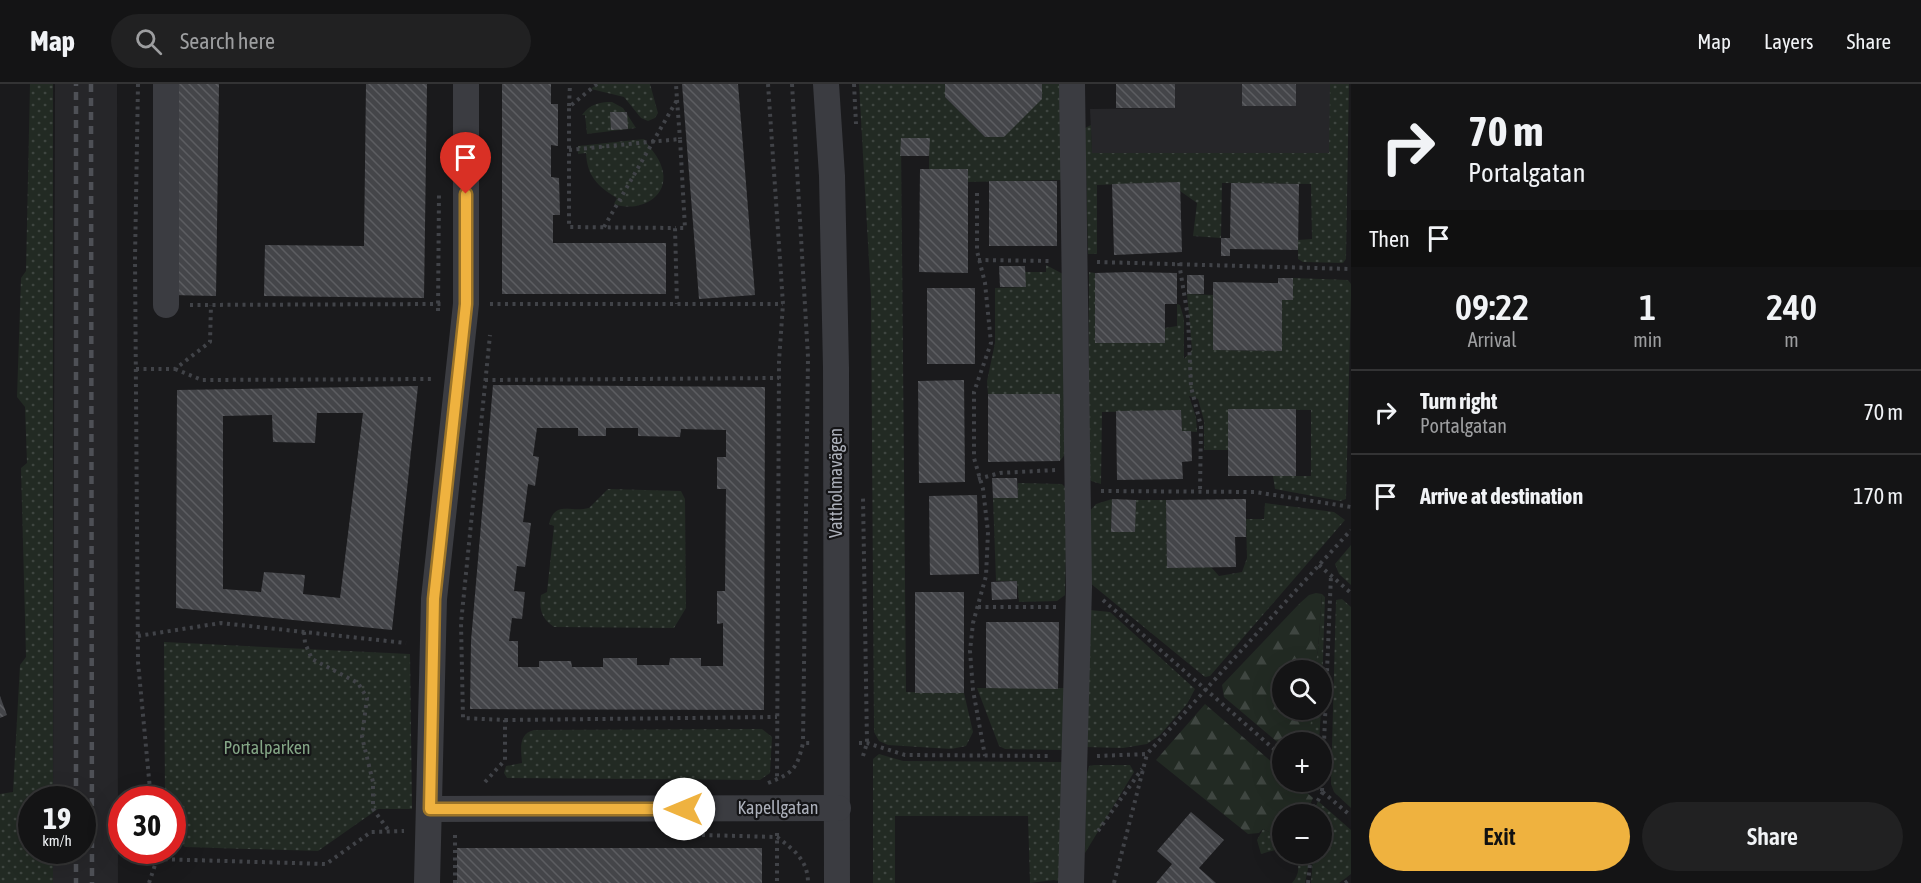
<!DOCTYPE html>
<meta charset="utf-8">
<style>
:root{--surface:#141415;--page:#212122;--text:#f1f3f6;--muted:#9d9ea0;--line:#333334;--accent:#efb23f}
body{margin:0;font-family:"Asap Condensed",sans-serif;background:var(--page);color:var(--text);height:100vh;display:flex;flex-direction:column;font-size:22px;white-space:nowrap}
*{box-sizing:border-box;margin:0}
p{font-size:20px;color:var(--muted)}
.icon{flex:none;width:33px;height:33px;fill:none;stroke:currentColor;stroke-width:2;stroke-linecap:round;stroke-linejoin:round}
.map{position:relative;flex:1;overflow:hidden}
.panel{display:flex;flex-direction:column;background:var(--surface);width:570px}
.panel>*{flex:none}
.guide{background:#141415;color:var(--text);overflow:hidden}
.controls{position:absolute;left:1272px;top:576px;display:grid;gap:12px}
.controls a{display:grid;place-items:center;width:60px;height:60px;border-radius:50%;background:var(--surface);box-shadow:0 6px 24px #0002,0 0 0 2px var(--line);font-size:30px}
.speed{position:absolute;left:18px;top:702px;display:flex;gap:12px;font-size:30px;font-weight:700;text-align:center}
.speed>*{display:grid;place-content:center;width:78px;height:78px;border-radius:50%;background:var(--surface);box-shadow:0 6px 24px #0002,0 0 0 2px var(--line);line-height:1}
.speed small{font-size:15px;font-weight:400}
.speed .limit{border:9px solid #d22;background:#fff;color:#111}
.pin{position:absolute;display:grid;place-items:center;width:51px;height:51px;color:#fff;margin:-62px -26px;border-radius:50% 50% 50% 0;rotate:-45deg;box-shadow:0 0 6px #0007}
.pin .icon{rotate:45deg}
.me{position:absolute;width:66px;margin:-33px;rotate:270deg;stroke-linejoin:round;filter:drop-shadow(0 0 4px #0008)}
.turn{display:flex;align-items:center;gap:21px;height:126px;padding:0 18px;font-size:27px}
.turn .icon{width:78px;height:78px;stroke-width:2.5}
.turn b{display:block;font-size:42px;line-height:51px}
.then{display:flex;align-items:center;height:57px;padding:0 18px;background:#0003;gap:12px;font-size:22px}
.eta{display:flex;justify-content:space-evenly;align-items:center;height:102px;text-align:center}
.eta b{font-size:36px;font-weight:600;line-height:42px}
.cta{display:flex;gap:12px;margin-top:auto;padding:12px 18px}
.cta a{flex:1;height:69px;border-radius:36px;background:var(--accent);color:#111;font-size:24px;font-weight:600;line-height:69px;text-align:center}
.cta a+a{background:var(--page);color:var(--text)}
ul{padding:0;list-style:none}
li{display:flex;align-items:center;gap:18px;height:84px;padding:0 18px;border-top:2px solid var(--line)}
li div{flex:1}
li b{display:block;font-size:22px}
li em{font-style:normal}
header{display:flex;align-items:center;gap:36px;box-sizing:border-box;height:84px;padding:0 30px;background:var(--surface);border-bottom:2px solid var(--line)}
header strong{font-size:28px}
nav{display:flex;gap:33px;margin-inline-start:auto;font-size:21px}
.search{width:420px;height:54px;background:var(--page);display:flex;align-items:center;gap:15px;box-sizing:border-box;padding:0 21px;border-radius:33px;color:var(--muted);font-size:22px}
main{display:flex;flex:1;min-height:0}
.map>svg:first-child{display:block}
.built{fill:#262629}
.green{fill:url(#green-dots)}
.forest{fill:url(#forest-firs)}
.building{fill:url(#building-back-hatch);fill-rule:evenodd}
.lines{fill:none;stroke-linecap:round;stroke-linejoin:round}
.path{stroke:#414348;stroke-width:4;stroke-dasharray:3 4.5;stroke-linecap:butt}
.minor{stroke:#3b3c41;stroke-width:26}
.rail{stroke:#4e5056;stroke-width:4.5;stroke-dasharray:8 6;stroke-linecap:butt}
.route-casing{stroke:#9b7429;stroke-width:15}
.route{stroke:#efb23f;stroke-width:10}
.labels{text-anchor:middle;stroke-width:4.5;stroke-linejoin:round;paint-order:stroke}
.street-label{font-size:18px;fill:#adb1bb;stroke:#151517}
.park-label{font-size:18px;fill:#84a686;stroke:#151517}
</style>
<header>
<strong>Map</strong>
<div class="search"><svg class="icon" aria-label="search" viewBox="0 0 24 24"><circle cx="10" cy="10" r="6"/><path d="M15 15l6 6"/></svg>Search here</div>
<nav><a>Map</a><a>Layers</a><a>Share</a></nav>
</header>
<main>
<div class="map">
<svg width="1351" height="799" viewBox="0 0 1351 799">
<defs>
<pattern id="green-dots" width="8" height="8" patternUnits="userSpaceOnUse" patternTransform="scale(1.5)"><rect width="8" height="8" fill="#222a23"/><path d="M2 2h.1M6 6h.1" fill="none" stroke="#3f4641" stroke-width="1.8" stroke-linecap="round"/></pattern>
<pattern id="forest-firs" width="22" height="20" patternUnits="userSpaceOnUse" patternTransform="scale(1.5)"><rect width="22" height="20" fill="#222a23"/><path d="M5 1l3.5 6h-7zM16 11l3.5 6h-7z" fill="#3f4641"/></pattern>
<pattern id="building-back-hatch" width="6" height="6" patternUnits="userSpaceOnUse" patternTransform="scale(1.5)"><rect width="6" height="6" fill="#444549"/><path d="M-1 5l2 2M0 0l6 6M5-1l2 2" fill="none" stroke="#5c5d61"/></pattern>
</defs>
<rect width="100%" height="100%" fill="#1a1a1c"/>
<g class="built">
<path d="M55,0H117L118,799H53V767L82,766V716L53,715Z"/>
<path d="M1175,0H1242V22H1295L1296,0H1330V69H1092L1090,25L1175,24Z"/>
</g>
<g class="green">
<path d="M30,0H53V715L32,716V766L53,767V799H0V710L13,708L20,581L26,573L21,384L27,379L25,323L17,313L21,194L26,187Z"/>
<path d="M597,0H650L658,29L655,34L648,37L641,34L624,13L591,5Z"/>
<path d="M859,0H945V13L985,53H1003L1041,15L1042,0H1066V96L968,98V85H929V55L901,54L906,608L964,609L973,648L966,662L951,665L888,661L879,657L874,648L871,213Z"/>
<path d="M1330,0H1349L1346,175L1343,179L1303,178L1298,175V156L1312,155L1311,100L1222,99L1221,154L1193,152L1197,119L1180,107V98L1097,101V170H1088L1085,44L1091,41L1092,69H1329Z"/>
<path d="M612,18L623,24L636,44L587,50L585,31H582C590,20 599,18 612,18Z"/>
<path d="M644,55C650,64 659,73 662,84C671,114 638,129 614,120L617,114C598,103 587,92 586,69L578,70V62Z"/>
<path d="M1046,181L1063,190L1066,369L1060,377L1059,310H988L987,297L995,259V204L1025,203V188H1046Z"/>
<path d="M1089,188L1095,189V259H1165V244L1177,242V220L1180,221L1184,235V275L1192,266L1187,210L1213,211V266L1282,267V216H1293V194L1348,196L1351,200V211L1346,415L1340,417L1275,405L1273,392H1311V326L1229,325L1228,366H1204V337L1198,315L1189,312L1196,333L1197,348L1182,347L1181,327L1102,328L1101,400L1091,397L1088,392Z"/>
<path d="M1018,399L1062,400L1067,405L1065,511L1057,517L1019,518L1017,497H996L993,414H1018Z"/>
<path d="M608,405L681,407L685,415L686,524L674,544L554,543C541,534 539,525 541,511L547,508L554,442L549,440C555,416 570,429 589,424Z"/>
<path d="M1112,415L1111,448H1134L1136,416H1166L1167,484L1211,483L1219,492L1242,488L1247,474L1246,435H1264L1265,419L1334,428L1345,436L1210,592L1205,593L1090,499L1088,429L1096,420Z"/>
<path d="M1351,461V501L1339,490L1335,480Z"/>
<path d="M1322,510L1325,513L1322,604V586H1314L1318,566Z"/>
<path d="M1342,515L1351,523V724L1334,708L1331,700L1336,516Z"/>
<path d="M1090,526L1110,528L1195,605L1187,620L1160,651L1147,660L1123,664L1085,663Z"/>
<path d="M164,558L410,570L412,725H378L318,767L185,763L173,751L172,716L165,715Z"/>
<path d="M977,604H1064L1062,666L1005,665L999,662Z"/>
<path d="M1312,626H1321L1319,658H1307Z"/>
<path d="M762,645L772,653L770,689L760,696L507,694L504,689L506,682L522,679C521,665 518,650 534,646Z"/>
<path d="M879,670L903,677L1064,678L1062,798L1054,796L1030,799L1028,732H895V799H873V675Z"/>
<path d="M1094,681H1130L1134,688L1085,769L1086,693L1089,682Z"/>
<path d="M1318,717L1351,746V790L1339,799H1311L1313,770H1322V730H1313Z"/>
<path d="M1263,745L1282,754V764L1261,770L1257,756Z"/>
<path d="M1294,770H1308L1309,780L1305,799H1292C1300,791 1300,779 1294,770Z"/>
</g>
<g class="forest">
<path d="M1316,509L1322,510L1318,566L1314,586H1282V626H1312L1309,657L1282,658V662L1224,613L1222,601L1300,519L1309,511Z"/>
<path d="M1205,620L1282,687V698H1295L1313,714L1306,730H1282V754L1263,745L1259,749L1248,750L1156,676Z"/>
</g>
<g class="building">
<path d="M174,0H219L216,212L171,211Z"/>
<path d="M366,0H427L424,214L264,212L265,161L364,162Z"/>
<path d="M502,0H551V20H558V62L551,61V93L559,94L560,131H553V159H666V210H502Z"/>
<path d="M682,0H738L755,211L699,215Z"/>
<path d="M945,0H1042V15L1004,53H985L945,13Z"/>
<rect x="1116" y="0" width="59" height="24"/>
<rect x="1242" y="0" width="54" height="22"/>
<path d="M610,28H627L628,45L611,46Z"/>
<path d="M901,54H930L929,72H900Z"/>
<path d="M920,85H968V189L919,188Z"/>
<rect x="989" y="97" width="68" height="65"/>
<path d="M1180,98L1182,168L1114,171L1112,100Z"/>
<path d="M1231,99L1299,100L1298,166L1230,165V172H1221V154H1230Z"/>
<path d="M999,182H1025L1026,203H1000Z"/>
<path d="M1131,188L1177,189V220H1165V259H1095V189Z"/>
<rect x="1187" y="191" width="17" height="19"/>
<path d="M1278,194H1293V216H1282V267L1213,266V198L1278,199Z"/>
<rect x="927" y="204" width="48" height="76"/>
<path d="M964,296L965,398L919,399L918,297Z"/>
<path d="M493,301L765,303L764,626L470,625L471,557ZM537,344H578V352H606V344H638V352L680,353L681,345L726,346V373H717V405H726L725,507H717V540L723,539V582H701V574H670L669,581H637V574H603V583H572L571,577H539V583H518V557H509L512,534L522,535L525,508L514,507L517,482L525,483L531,439L523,438L528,400L535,402L539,373L533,372Z"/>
<path d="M418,302L392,546L176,524L177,306ZM317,329H363L340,514L303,510L305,491L264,488L261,508L223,505V332L272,331L273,358L315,359Z"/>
<path d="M988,310H1060V377L988,378Z"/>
<rect x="1228" y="325" width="68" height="67"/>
<path d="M1181,326L1182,347H1191L1192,377L1182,378L1183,395L1117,396L1116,327Z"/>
<path d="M992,394H1017L1018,414H993Z"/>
<path d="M977,411L979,490L930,491L929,412Z"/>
<path d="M1112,415L1136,416L1135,448H1111Z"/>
<path d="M1246,415V453H1235L1236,483L1167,484L1166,416Z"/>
<path d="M1017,497V515L992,516L991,498Z"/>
<rect x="915" y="508" width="49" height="101"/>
<path d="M986,538H1059L1058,605L986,604Z"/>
<path d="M0,612L7,631L0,634Z"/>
<path d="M1191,728L1224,756L1199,784L1216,799H1156L1172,780L1157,767Z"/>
<rect x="457" y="764" width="305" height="35"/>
</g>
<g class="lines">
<g class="path">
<path d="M138,0L135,174L138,578L151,716"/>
<path d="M597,0L569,23V143L675,144L677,220"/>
<path d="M768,0L783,220L779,277L777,696"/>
<path d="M792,0L808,273L803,659"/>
<path d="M854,0L856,40"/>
<path d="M677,16L680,55"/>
<path d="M569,22L570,0"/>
<path d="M569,66L680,55L685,144H675"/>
<path d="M977,109V167L985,199L991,259L974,308V374L983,405L988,448L986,492L973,539L970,567L973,606L985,672"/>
<path d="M604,143L677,16L676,0"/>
<path d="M978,176L1050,177"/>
<path d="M1097,178L1351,185"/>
<path d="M1179,179L1188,233L1191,303L1201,342L1200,407"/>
<path d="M490,220H783"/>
<path d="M190,221L441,220"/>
<path d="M438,227L439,108"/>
<path d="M136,285H175L210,258L211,221"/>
<path d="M175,285L202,296L433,295"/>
<path d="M485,296L779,294"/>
<path d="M978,395L1000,389L1055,386"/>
<path d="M1101,407L1255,408L1351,423"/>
<path d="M1319,481L1351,509"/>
<path d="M1103,516L1282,672"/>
<path d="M978,523H1056"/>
<path d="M304,548L305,559L312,575L358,599L367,614L362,653L373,698V725L389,747"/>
<path d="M138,552L221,539L406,559"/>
<path d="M505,636L777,633"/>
<path d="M859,659H867L905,671L1050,672"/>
<path d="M863,672L867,659L863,413"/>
<path d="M1097,672L1147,670L1351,446"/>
<path d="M485,698L505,676V636L463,634L461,539L490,251"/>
<path d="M1311,698L1351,732"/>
<path d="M768,699C793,689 797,685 803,659H812"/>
<path d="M1322,707L1331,491"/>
<path d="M1310,730L1323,708"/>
<path d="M1098,747L1142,685"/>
<path d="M777,749V799"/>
<path d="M702,751L777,753C794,766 808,776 808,799"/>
<path d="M157,775L326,780L371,748L404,747"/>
<path d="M149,799L157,775L156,766"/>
<path d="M455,799V749"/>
<path d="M1114,799L1147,670"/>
<path d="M1308,799L1311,770"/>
<path d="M1345,799L1351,795"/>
</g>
<g class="minor">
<path d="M166,0V221"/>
<path d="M826,0L832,92L836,284L837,799"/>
<path d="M430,725L838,724"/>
<path d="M427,799L434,515L466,220V0"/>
<path d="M1071,799L1079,503L1072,0"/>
</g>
<g class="rail">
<path d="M91,0L92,799"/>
<path d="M76,716V0"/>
<path d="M76,766V799"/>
</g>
</g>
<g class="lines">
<g class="route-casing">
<path id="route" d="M466,110V220L434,515L430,725H684"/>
</g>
<use href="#route" class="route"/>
</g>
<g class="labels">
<g class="street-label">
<text transform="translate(836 399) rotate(-90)" y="6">Vattholmavägen</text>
<text x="778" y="730">Kapellgatan</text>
</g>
<g class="park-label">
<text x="267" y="670">Portalparken</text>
</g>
</g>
</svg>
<div class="controls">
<a><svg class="icon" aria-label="search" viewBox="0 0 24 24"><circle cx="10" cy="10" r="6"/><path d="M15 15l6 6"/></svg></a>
<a>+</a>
<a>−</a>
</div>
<div class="speed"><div>19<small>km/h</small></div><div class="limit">30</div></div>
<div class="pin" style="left:466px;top:110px;background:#d93025"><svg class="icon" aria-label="arrive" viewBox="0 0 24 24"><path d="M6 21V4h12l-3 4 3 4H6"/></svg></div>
<svg class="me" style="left:684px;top:725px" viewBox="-20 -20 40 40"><circle r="19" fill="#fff"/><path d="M0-13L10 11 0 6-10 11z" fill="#efb23f"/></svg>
</div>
<section class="panel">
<div class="guide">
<div class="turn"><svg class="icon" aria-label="right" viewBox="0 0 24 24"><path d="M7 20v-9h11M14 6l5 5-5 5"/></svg><div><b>70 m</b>Portalgatan</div></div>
<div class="then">Then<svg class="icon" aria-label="arrive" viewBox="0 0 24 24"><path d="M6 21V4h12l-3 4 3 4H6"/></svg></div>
</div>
<div class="eta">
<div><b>09:22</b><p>Arrival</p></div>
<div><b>1</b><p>min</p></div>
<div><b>240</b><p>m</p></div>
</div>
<ul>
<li><svg class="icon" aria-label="right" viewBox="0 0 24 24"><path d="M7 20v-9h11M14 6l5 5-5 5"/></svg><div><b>Turn right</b><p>Portalgatan</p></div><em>70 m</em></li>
<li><svg class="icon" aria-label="arrive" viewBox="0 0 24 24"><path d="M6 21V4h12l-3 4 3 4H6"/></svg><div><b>Arrive at destination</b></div><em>170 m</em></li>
</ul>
<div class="cta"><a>Exit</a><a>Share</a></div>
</section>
</main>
